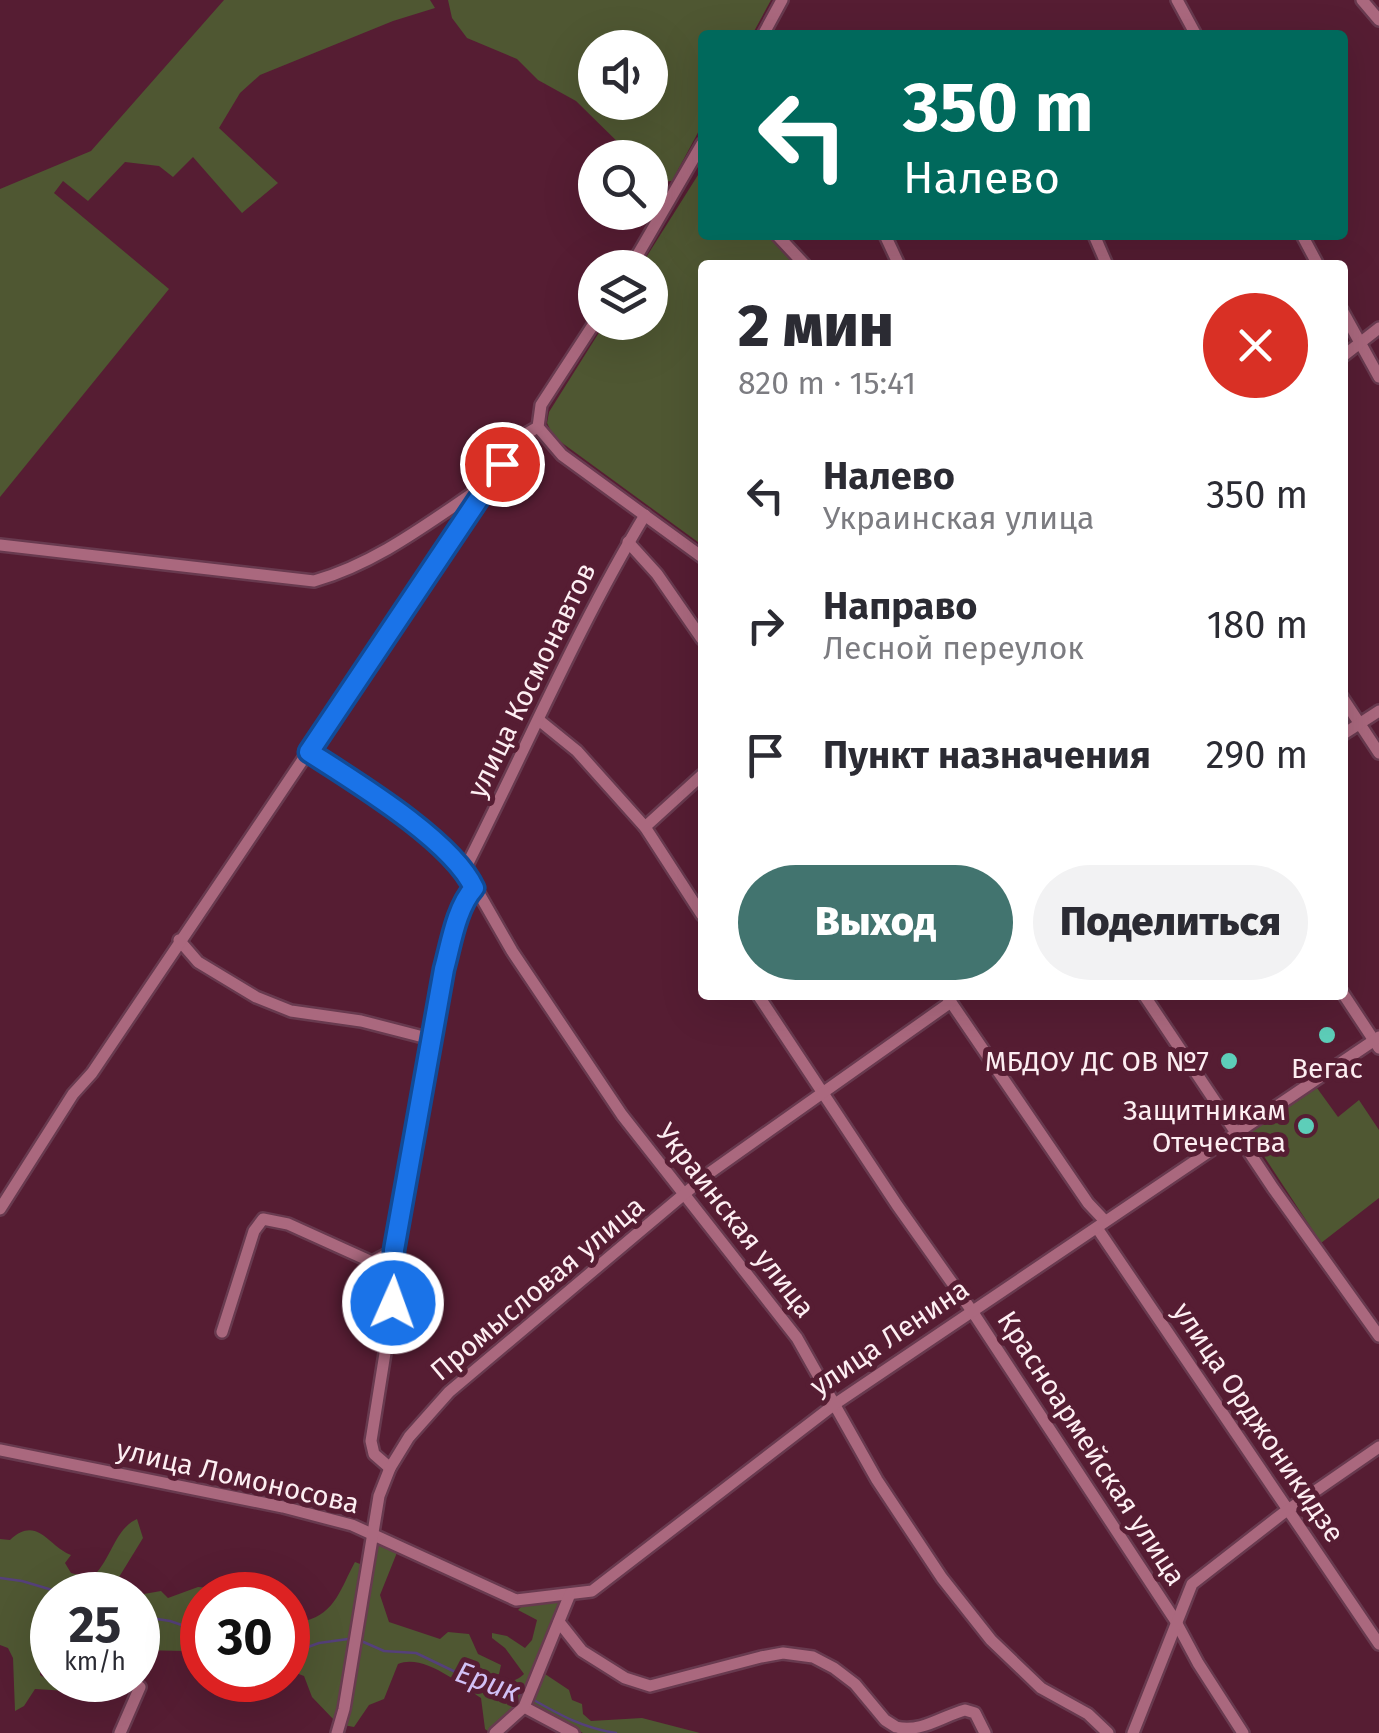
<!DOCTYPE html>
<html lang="ru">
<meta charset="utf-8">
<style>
:root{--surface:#fff;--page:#f2f2f3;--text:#2b2b33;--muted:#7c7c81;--accent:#42746f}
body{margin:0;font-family:"Fira Sans",sans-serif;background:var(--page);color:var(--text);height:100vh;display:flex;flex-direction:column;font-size:38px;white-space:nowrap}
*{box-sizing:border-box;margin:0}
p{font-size:32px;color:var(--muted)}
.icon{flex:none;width:55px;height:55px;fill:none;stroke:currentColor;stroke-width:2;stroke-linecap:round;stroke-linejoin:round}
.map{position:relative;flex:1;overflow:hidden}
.details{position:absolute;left:698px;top:260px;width:650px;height:740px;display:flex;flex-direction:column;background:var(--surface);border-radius:10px;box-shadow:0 10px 40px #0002}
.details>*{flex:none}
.top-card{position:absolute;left:698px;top:30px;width:650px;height:210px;border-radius:10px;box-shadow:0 10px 40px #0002;background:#00695c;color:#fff;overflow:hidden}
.buttons{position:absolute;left:578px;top:30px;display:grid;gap:20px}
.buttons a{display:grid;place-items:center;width:90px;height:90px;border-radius:50%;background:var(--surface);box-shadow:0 10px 40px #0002;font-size:50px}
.speed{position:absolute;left:30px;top:1572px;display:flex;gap:20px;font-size:50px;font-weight:700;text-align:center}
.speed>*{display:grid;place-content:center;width:130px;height:130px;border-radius:50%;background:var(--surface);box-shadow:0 10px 40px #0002;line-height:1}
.speed small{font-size:25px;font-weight:400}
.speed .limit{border:15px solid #d22;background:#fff;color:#111}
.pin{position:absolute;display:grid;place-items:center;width:85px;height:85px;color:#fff;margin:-42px;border:5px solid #fff;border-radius:50%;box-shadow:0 2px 10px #0007}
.me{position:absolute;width:110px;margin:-55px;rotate:2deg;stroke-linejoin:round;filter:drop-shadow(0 0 8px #0008)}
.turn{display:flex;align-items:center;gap:35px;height:210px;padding:0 40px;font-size:45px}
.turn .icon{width:130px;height:130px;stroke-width:2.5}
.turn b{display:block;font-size:70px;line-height:85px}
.round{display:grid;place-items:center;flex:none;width:105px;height:105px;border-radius:52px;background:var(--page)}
.head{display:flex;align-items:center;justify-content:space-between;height:170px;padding:0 40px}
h1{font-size:60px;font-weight:800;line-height:75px}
.cta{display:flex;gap:20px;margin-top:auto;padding:20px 40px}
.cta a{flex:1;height:115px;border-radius:60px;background:var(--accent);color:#fff;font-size:40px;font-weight:800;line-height:115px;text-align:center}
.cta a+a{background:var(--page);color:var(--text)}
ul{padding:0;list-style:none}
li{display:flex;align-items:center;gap:30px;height:130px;padding:0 40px}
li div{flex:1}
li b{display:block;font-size:38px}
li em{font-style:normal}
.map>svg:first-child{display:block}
.green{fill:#4f5732;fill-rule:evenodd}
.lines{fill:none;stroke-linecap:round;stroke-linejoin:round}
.stream{stroke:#55407a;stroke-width:2.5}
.minor-casing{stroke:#683a4f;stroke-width:16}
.minor{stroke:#aa687e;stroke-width:11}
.route-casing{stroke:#114b97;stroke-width:25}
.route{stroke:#1a73e8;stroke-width:18}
.poi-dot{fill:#5dceb9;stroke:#561d33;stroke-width:4}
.labels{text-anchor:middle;stroke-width:10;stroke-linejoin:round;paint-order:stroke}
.street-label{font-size:28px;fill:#fdeef2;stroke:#561d33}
.poi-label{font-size:28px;fill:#fdeef2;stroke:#561d33;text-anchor:end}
.water-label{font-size:30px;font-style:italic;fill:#d2c1f6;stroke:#561d33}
</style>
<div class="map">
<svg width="1379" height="1733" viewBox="0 0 1379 1733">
<rect width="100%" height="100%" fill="#561d33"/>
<g class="green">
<path d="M224,0H430L435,8L393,21L260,75L240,93L219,128L278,183L242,213L193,157L173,177L159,166L125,162L88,201L63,181L54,193L169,289L0,497V189L91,151Z"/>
<path d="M448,0H771L752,35H702V125L672,181L660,182L650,173V158L633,157L576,101L538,80L517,59L467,38L452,18ZM595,48H650V102H595Z"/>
<path d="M702,173V235H772L800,265H702V545L554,437L547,423L549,412L605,323L650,322V268L640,267L698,175Z"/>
<path d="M1317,1088L1338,1117L1359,1100L1379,1130V1198L1321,1243L1248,1132Z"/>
<path d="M137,1519L143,1538L116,1582L118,1592L137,1595H52V1641L41,1654L40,1675L67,1691L35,1689L24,1706L15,1711L13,1658L8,1648L0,1645V1539L10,1540C37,1514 49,1547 71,1555L65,1563L71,1573L91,1578C111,1562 114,1529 137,1519Z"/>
<path d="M379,1544L398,1550L380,1595L389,1622L440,1639L448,1632L469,1634L478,1654L501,1665L499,1674L494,1676C503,1685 516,1682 524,1674L505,1648L492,1638V1633L507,1636L525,1648L532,1640L537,1620L518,1610L522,1606L558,1598L562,1601L524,1704L489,1732L485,1729L481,1698C460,1684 423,1653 398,1664L384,1699L369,1705L354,1727L343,1725L374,1547Z"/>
<path d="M355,1562L365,1566L335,1721L312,1697L304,1676L288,1670V1604L305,1621C336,1613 341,1587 355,1562Z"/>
<path d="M198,1587L230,1589L239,1595H202V1657L184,1651L138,1650V1595L161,1591L168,1598Z"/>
<path d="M542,1672L569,1690L572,1700L582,1704L583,1714L591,1721L642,1718L700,1733H583L534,1710L531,1704Z"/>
</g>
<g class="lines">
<g class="stream">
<path d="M0,1578L22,1581L69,1595"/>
<path d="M138,1616L170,1621L202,1632"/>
<path d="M359,1640L384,1651L416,1653L472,1680L525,1695"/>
<path d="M288,1647L297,1651L319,1643L348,1639"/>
<path d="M532,1699C560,1715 583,1728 616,1733"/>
</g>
<g class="minor-casing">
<g id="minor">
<path d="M1177,0L1196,35"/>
<path d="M1362,0L1379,20"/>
<path d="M763,35L782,0"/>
<path d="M777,235L805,265"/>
<path d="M885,235L899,265"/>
<path d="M1094,235L1107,265"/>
<path d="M1302,235L1318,265"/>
<path d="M630,268L702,144"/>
<path d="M1342,310L1379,377"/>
<path d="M595,322L541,405L538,427L562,455L702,557"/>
<path d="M1342,357L1379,328"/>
<path d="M628,542L657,574L702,639"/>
<path d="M0,545L314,581C377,563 428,523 482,487"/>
<path d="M1342,697L1379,753"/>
<path d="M540,721L577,751L645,827L702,915"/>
<path d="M1342,735L1379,711"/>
<path d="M309,752L384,801L465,869L512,951L622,1115L797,1338L877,1480L942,1578L991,1640L1041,1688L1088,1714L1108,1733"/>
<path d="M645,827L702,775"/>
<path d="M465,869C525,751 577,628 645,515"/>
<path d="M179,940L198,962L256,997L291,1011L361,1021L431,1039"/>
<path d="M1342,992L1379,1048"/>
<path d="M758,995L897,1205L972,1311L1175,1620L1198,1663L1243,1733"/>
<path d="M946,995L1088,1203L1105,1221"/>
<path d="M1144,995L1273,1188L1379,1336"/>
<path d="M0,1209L73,1094L92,1073L514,446L524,435L538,427"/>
<path d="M1097,1228L1379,1644"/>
<path d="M222,1332L254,1231L263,1219L288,1224L372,1262L395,1250"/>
<path d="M0,1450L283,1507L352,1525L516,1600L592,1591L835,1404L1379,1037"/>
<path d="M390,1468L374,1454L371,1441L393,1303L395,1250L444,969C451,944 456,908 474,888"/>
<path d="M559,1622L582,1651L625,1678L650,1686L761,1657L783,1653L813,1657L834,1668L855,1684L885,1720L896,1727C922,1733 942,1716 965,1710L975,1713L985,1733"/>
<path d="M524,1707L573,1733"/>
<path d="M120,1733L140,1687"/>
<path d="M337,1733L344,1709L379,1496L390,1468L409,1437L449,1392L708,1174L951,1002"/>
<path d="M495,1733L524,1707L570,1594"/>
<path d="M1133,1733L1192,1584L1282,1514L1379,1447"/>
</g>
</g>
<use href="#minor" class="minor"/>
</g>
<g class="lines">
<g class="route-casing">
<path id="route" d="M393,1303L394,1250L444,969C451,944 456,908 474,888C452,840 354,781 309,752L502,464"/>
</g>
<use href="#route" class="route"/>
</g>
<g class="poi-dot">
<circle cx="1327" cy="1035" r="10"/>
<circle cx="1229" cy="1061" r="10"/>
<circle cx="1306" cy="1126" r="10"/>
</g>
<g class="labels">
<g class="street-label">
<text transform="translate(531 680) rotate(-64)" y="10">улица Космонавтов</text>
<text transform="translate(736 1220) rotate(52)" y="10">Украинская улица</text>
<text transform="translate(537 1288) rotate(-40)" y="10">Промысловая улица</text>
<text transform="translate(889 1337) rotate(-34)" y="10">улица Ленина</text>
<text transform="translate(1259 1422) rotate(56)" y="10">улица Орджоникидзе</text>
<text transform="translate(1092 1448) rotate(57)" y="10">Красноармейская улица</text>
<text transform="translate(238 1476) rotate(13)" y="10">улица Ломоносова</text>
</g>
<g class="poi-label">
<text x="1209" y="1071">МБДОУ ДС ОВ №7</text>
<text x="1327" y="1078" text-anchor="middle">Вегас</text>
<text x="1286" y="1120">Защитникам<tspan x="1286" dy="32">Отечества</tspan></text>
</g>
<g class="water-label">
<text transform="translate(488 1682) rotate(20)" y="10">Ерик</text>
</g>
</g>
</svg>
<div class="buttons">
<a><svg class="icon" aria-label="sound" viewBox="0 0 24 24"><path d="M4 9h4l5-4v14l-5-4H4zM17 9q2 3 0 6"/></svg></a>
<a><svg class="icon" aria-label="search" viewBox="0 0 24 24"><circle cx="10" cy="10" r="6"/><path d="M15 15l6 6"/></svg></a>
<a><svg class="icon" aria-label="layers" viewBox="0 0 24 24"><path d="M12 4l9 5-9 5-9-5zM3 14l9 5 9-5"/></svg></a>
</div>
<div class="speed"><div>25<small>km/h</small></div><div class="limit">30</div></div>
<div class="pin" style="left:502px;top:464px;background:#d93025"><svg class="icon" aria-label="arrive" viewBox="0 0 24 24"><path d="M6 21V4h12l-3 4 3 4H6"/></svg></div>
<svg class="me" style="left:393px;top:1303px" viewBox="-20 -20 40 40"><circle r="17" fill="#1a73e8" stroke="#fff" stroke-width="3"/><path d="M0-11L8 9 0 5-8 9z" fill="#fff"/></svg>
<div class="top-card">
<div class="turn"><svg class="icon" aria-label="left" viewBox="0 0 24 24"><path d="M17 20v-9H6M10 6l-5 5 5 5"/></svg><div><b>350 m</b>Налево</div></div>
</div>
<section class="details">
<div class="head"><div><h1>2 мин</h1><p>820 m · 15:41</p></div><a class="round" style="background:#d93025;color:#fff"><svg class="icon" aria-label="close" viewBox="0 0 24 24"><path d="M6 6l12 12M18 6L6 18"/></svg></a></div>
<ul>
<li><svg class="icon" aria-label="left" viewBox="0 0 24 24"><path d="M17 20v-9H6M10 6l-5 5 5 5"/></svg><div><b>Налево</b><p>Украинская улица</p></div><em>350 m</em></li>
<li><svg class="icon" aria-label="right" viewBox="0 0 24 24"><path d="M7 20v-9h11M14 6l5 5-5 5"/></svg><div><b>Направо</b><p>Лесной переулок</p></div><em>180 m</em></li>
<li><svg class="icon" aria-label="arrive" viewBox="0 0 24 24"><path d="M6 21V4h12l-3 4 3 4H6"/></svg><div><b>Пункт назначения</b></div><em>290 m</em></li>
</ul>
<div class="cta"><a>Выход</a><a>Поделиться</a></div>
</section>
</div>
